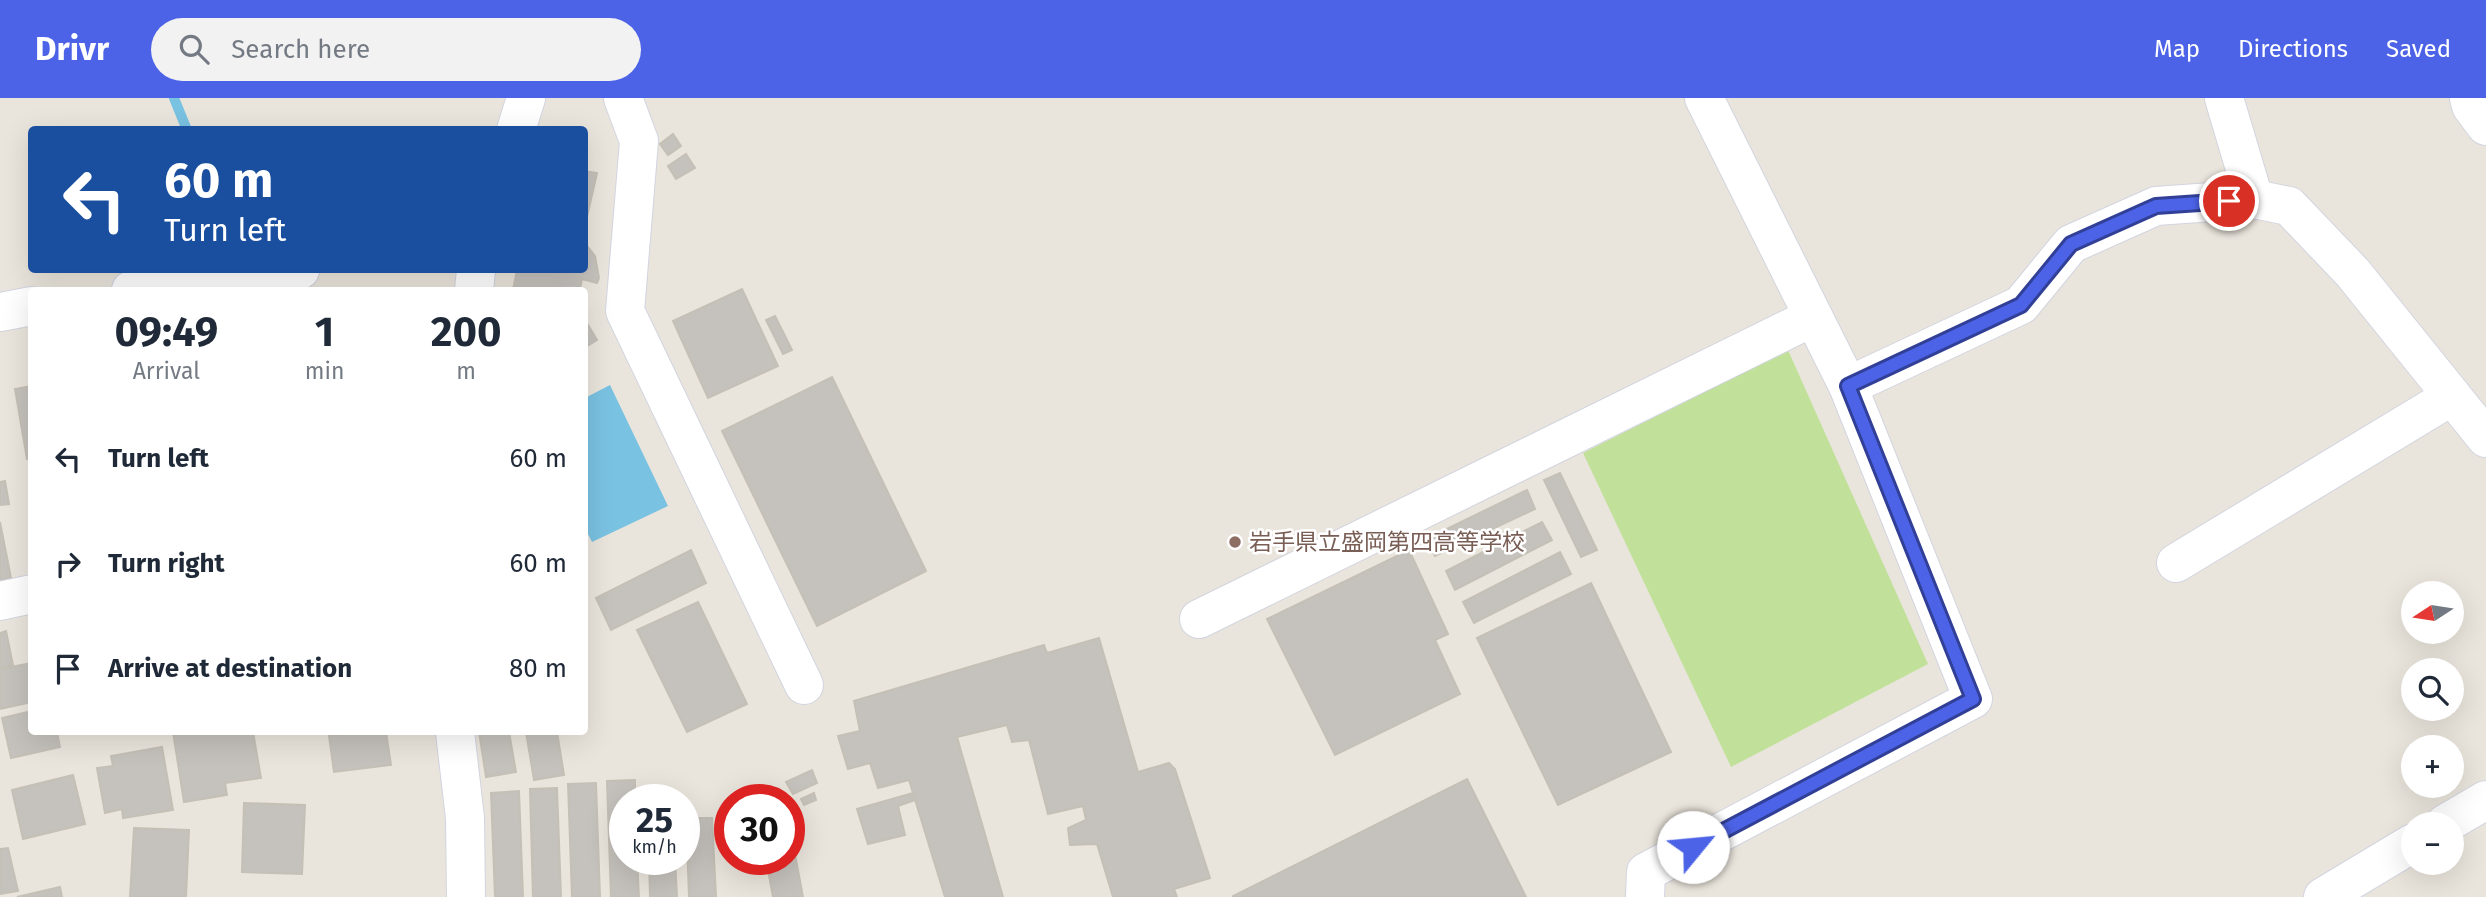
<!DOCTYPE html>
<meta charset="utf-8">
<style>
:root{--surface:#fff;--page:#f2f2f3;--text:#1f2937;--muted:#747a83;--accent:#4c63e7}
body{margin:0;font-family:"Fira Sans","Noto Sans JP",sans-serif;background:var(--page);color:var(--text);height:100vh;display:flex;flex-direction:column;font-size:26px;white-space:nowrap}
*{box-sizing:border-box;margin:0}
p{font-size:23px;color:var(--muted)}
.icon{flex:none;width:38px;height:38px;fill:none;stroke:currentColor;stroke-width:2;stroke-linecap:round;stroke-linejoin:round}
.map{position:relative;flex:1;overflow:hidden}
.sheet{position:absolute;left:28px;top:189px;width:560px;height:448px;display:flex;flex-direction:column;background:var(--surface);border-radius:7px;box-shadow:0 7px 28px #0002}
.sheet>*{flex:none}
.hud{position:absolute;left:28px;top:28px;width:560px;height:147px;border-radius:7px;box-shadow:0 7px 28px #0002;background:#1a4fa0;color:#fff;overflow:hidden}
.needle{width:46px;rotate:258deg}
.controls{position:absolute;left:2401px;top:483px;display:grid;gap:14px}
.controls a{display:grid;place-items:center;width:63px;height:63px;border-radius:50%;background:var(--surface);box-shadow:0 7px 28px #0002;font-size:35px}
.speed{position:absolute;left:609px;top:686px;display:flex;gap:14px;font-size:35px;font-weight:700;text-align:center}
.speed>*{display:grid;place-content:center;width:91px;height:91px;border-radius:50%;background:var(--surface);box-shadow:0 7px 28px #0002;line-height:1}
.speed small{font-size:18px;font-weight:400}
.speed .limit{border:10px solid #d22;background:#fff;color:#111}
.pin{position:absolute;display:grid;place-items:center;width:60px;height:60px;color:#fff;margin:-30px;border:4px solid #fff;border-radius:50%;box-shadow:0 2px 7px #0007}
.me{position:absolute;width:77px;margin:-38px;rotate:62deg;stroke-linejoin:round;filter:drop-shadow(0 0 5px #0008)}
.turn{display:flex;align-items:center;gap:24px;height:147px;padding:0 21px;font-size:32px}
.turn .icon{width:91px;height:91px;stroke-width:2.5}
.turn b{display:block;font-size:49px;line-height:60px}
.eta{display:flex;justify-content:space-evenly;align-items:center;height:119px;text-align:center}
.eta b{font-size:42px;font-weight:700;line-height:49px}
ul{padding:0;list-style:none}
li{display:flex;align-items:center;gap:21px;height:105px;padding:0 21px}
li div{flex:1}
li b{display:block;font-size:26px}
li em{font-style:normal}
header{display:flex;align-items:center;gap:42px;box-sizing:border-box;height:98px;padding:0 35px;background:var(--accent);color:#fff}
header strong{font-size:33px}
nav{display:flex;gap:38px;margin-inline-start:auto;font-size:24px}
.search{width:490px;height:63px;background:var(--page);display:flex;align-items:center;gap:18px;box-sizing:border-box;padding:0 24px;border-radius:38px;color:var(--muted);font-size:26px}
.map>svg:first-child{display:block}
.pitch{fill:#c1e19b}
.water{fill:#7ac2e2}
.lines{fill:none;stroke-linecap:round;stroke-linejoin:round}
.stream{stroke:#7ac2e2;stroke-width:10}
.building{fill:#c5c1bc;stroke:#c5c0b6;stroke-width:2}
.minor-casing{stroke:#d2d4e0;stroke-width:40}
.minor{stroke:#fff;stroke-width:38}
.route-casing{stroke:#314096;stroke-width:18}
.route{stroke:#4c63e7;stroke-width:12}
.education-dot{fill:#8d6e63;stroke:#fff;stroke-width:2.5}
.labels{text-anchor:middle;stroke-width:5;stroke-linejoin:round;paint-order:stroke}
.education-label{font-size:23px;fill:#785e54;stroke:#fff;text-anchor:start}
</style>
<header>
<strong>Drivr</strong>
<div class="search"><svg class="icon" aria-label="search" viewBox="0 0 24 24"><circle cx="10" cy="10" r="6"/><path d="M15 15l6 6"/></svg>Search here</div>
<nav><a>Map</a><a>Directions</a><a>Saved</a></nav>
</header>
<div class="map">
<svg width="2486" height="799" viewBox="0 0 2486 799">
<rect width="100%" height="100%" fill="#eae5dc"/>
<path class="pitch" d="M1788,252L1928,566L1731,669L1583,355Z"/>
<path class="water" d="M610,287L668,408L592,444L585,430V300Z"/>
<g class="lines">
<path class="stream" d="M174,0L187,32"/>
</g>
<g class="building">
<path d="M673,36L681,48L668,57L660,46Z"/>
<path d="M686,56L695,70L676,81L668,68Z"/>
<path d="M584,73L597,75L584,132Z"/>
<path d="M584,144L595,158L599,180L597,185L582,181L580,192H513L517,172H584Z"/>
<path d="M742,191L778,268L708,300L673,223Z"/>
<path d="M775,218L792,252L783,256L766,222Z"/>
<path d="M584,220L597,242L584,250Z"/>
<path d="M832,279L926,473L817,528L722,333Z"/>
<path d="M32,288V360L27,361L15,291Z"/>
<path d="M1560,375L1597,452L1581,459L1544,382Z"/>
<path d="M5,383L9,406L0,407V384Z"/>
<path d="M1527,392L1535,411L1435,458L1426,441Z"/>
<path d="M0,424L11,480L0,482Z"/>
<path d="M1542,424L1552,442L1455,492L1446,473Z"/>
<path d="M691,452L706,485L611,532L596,500Z"/>
<path d="M1409,452L1448,536L1435,542L1460,596L1335,657L1267,521Z"/>
<path d="M1560,454L1571,476L1474,525L1463,504Z"/>
<path d="M1591,485L1671,654L1558,707L1477,540Z"/>
<path d="M698,504L747,606L687,634L637,532Z"/>
<path d="M6,533L13,567L0,570V535Z"/>
<path d="M1099,540L1138,674L1169,665L1175,671L1210,780L1174,791L1177,799H1113L1097,746L1070,747L1068,730L1086,722L1083,708L1048,716L1029,642L1012,644L1007,627L957,639L1003,799H945L909,682L878,690L870,665L848,671L838,638L860,633L854,603L1044,547L1047,555Z"/>
<path d="M32,565V604L0,611V571Z"/>
<path d="M32,613V634H57L60,649L11,660L2,620Z"/>
<path d="M173,634H253L261,680L225,685L227,697L184,704Z"/>
<path d="M363,634H386L391,667L334,674L329,638Z"/>
<path d="M479,634H509L516,674L486,679Z"/>
<path d="M526,634H557L564,677L534,682Z"/>
<path d="M162,649L173,712L123,720L122,711L105,715L97,670L113,668L111,658Z"/>
<path d="M812,672L817,685L793,696L786,684Z"/>
<path d="M73,677L85,726L23,741L12,692Z"/>
<path d="M1467,681L1526,799H1233V798Z"/>
<path d="M635,682V702H625V761H637L639,799H611L607,683Z"/>
<path d="M596,685L600,799H572L568,686Z"/>
<path d="M557,690L561,799H533L530,691Z"/>
<path d="M519,693L523,799H495L491,695Z"/>
<path d="M814,695L816,702L804,707L801,701Z"/>
<path d="M913,695L915,702L898,708L905,737L868,746L857,711Z"/>
<path d="M673,696L674,702H647V697Z"/>
<path d="M244,705L305,707L302,776L242,774Z"/>
<path d="M686,720H712L716,799H689Z"/>
<path d="M134,730L189,732L186,799H130Z"/>
<path d="M8,750L18,793L0,796V751Z"/>
<path d="M789,751H794L803,799H773L766,761H789Z"/>
<path d="M649,761H675L677,799H650Z"/>
<path d="M60,789L62,799H17Z"/>
</g>
<g class="lines">
<g class="minor-casing">
<g id="minor">
<path d="M623,0L639,43L625,213L804,587"/>
<path d="M2224,0L2254,101"/>
<path d="M2469,0L2471,8L2486,28"/>
<path d="M516,32L526,0"/>
<path d="M131,192L300,172"/>
<path d="M474,192L476,172"/>
<path d="M0,214L32,208"/>
<path d="M1848,288L2021,207L2071,146L2156,108L2254,101L2289,108L2353,175L2486,340"/>
<path d="M2176,465L2452,298"/>
<path d="M0,503L32,496"/>
<path d="M1199,521L1813,219"/>
<path d="M455,634L465,720L466,799"/>
<path d="M2445,726L2486,702"/>
<path d="M1645,799L1646,774L1973,601L1848,288L1704,0"/>
<path d="M2323,799L2413,745"/>
</g>
</g>
<use href="#minor" class="minor"/>
</g>
<g class="lines">
<g class="route-casing">
<path id="route" d="M1693,749L1973,601L1848,288L2021,207L2071,146L2156,108L2229,103"/>
</g>
<use href="#route" class="route"/>
</g>
<circle class="education-dot" cx="1235" cy="444" r="7"/>
<g class="labels">
<g class="education-label">
<text x="1249" y="452">岩手県立盛岡第四高等学校</text>
</g>
</g>
</svg>
<div class="controls">
<a><svg class="needle" viewBox="-14 -14 28 28"><path d="M0-13l5 13h-10z" fill="#e53935"/><path d="M0 13l5-13h-10z" fill="#747a83"/></svg></a>
<a><svg class="icon" aria-label="search" viewBox="0 0 24 24"><circle cx="10" cy="10" r="6"/><path d="M15 15l6 6"/></svg></a>
<a>+</a>
<a>−</a>
</div>
<div class="speed"><div>25<small>km/h</small></div><div class="limit">30</div></div>
<div class="pin" style="left:2229px;top:103px;background:#d93025"><svg class="icon" aria-label="arrive" viewBox="0 0 24 24"><path d="M6 21V4h12l-3 4 3 4H6"/></svg></div>
<svg class="me" style="left:1693px;top:749px" viewBox="-20 -20 40 40"><circle r="19" fill="#fff"/><path d="M0-13L10 11 0 6-10 11z" fill="#4c63e7"/></svg>
<div class="hud">
<div class="turn"><svg class="icon" aria-label="left" viewBox="0 0 24 24"><path d="M17 20v-9H6M10 6l-5 5 5 5"/></svg><div><b>60 m</b>Turn left</div></div>
</div>
<section class="sheet">
<div class="eta">
<div><b>09:49</b><p>Arrival</p></div>
<div><b>1</b><p>min</p></div>
<div><b>200</b><p>m</p></div>
</div>
<ul>
<li><svg class="icon" aria-label="left" viewBox="0 0 24 24"><path d="M17 20v-9H6M10 6l-5 5 5 5"/></svg><div><b>Turn left</b></div><em>60 m</em></li>
<li><svg class="icon" aria-label="right" viewBox="0 0 24 24"><path d="M7 20v-9h11M14 6l5 5-5 5"/></svg><div><b>Turn right</b></div><em>60 m</em></li>
<li><svg class="icon" aria-label="arrive" viewBox="0 0 24 24"><path d="M6 21V4h12l-3 4 3 4H6"/></svg><div><b>Arrive at destination</b></div><em>80 m</em></li>
</ul>
</section>
</div>
